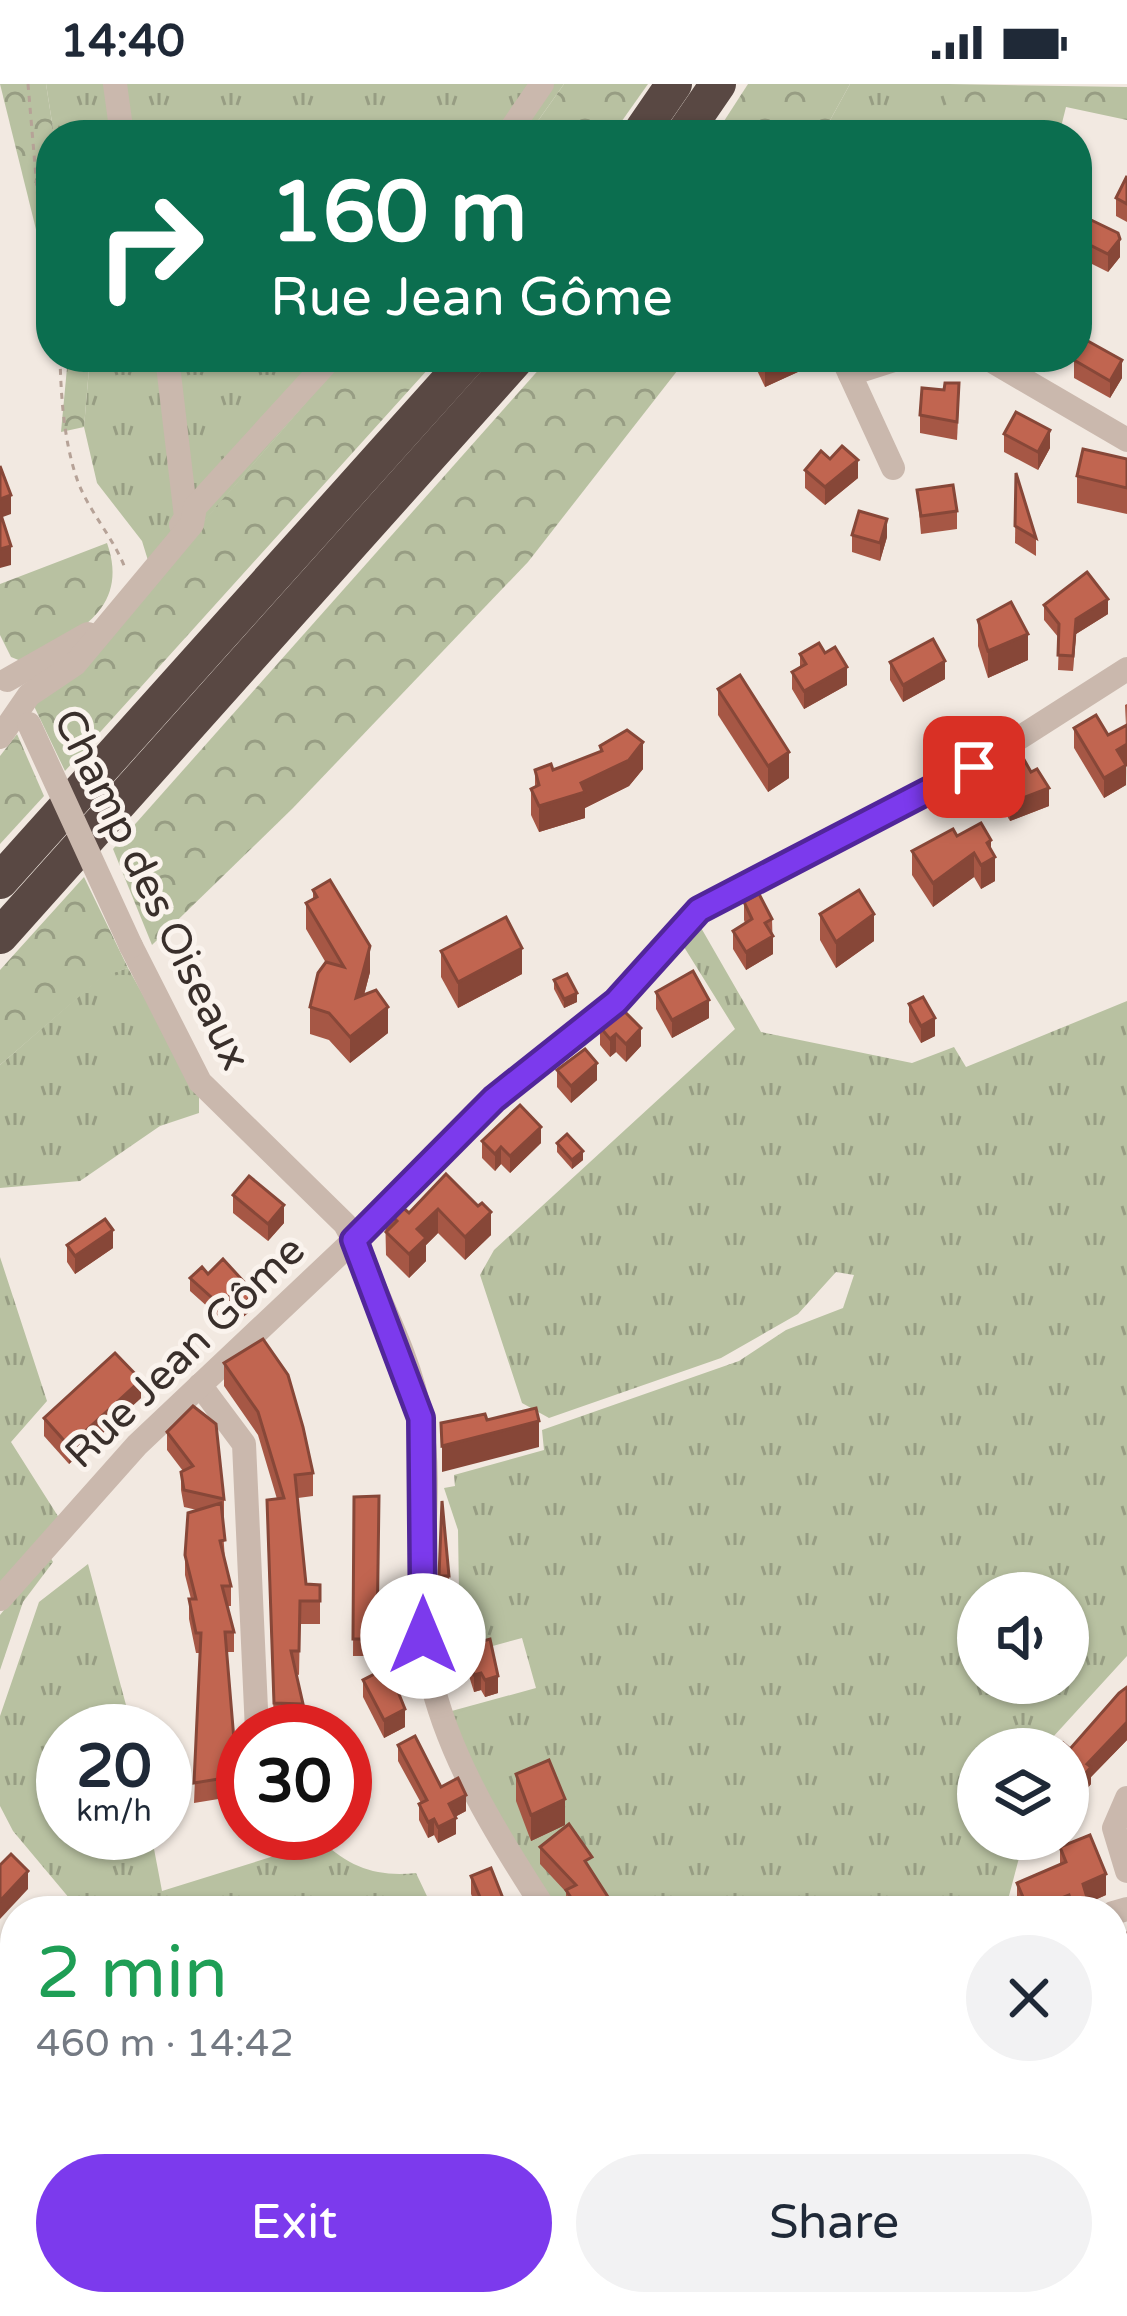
<!DOCTYPE html>
<meta charset="utf-8">
<style>
:root{--surface:#fff;--page:#f2f2f3;--text:#1f2937;--muted:#747a83;--accent:#7c3aed}
body{margin:0;font-family:"Varela Round",sans-serif;background:var(--page);color:var(--text);height:100vh;display:flex;flex-direction:column;font-size:45px;white-space:nowrap}
*{box-sizing:border-box;margin:0}
p{font-size:39px;color:var(--muted)}
.icon{flex:none;width:66px;height:66px;fill:none;stroke:currentColor;stroke-width:2;stroke-linecap:round;stroke-linejoin:round}
.map{position:relative;flex:1;overflow:hidden}
.sheet{position:absolute;left:0px;top:1812px;width:1128px;height:420px;display:flex;flex-direction:column;background:var(--surface);border-radius:48px 48px 0 0;box-shadow:0 3px 9px #0004}
.sheet>*{flex:none}
.guide{position:absolute;left:36px;top:36px;width:1056px;height:252px;border-radius:48px;box-shadow:0 3px 9px #0004;background:#0b6e4f;color:#fff;overflow:hidden}
.buttons{position:absolute;left:957px;top:1488px;display:grid;gap:24px}
.buttons a{display:grid;place-items:center;width:132px;height:132px;border-radius:50%;background:var(--surface);box-shadow:0 3px 9px #0004;font-size:60px}
.speed{position:absolute;left:36px;top:1620px;display:flex;gap:24px;font-size:60px;font-weight:700;text-align:center}
.speed>*{display:grid;place-content:center;width:156px;height:156px;border-radius:50%;background:var(--surface);box-shadow:0 3px 9px #0004;line-height:1}
.speed small{font-size:30px;font-weight:400}
.speed .limit{border:18px solid #d22;background:#fff;color:#111}
.pin{position:absolute;display:grid;place-items:center;width:102px;height:102px;color:#fff;margin:-51px;border-radius:24px;box-shadow:0 6px 18px #0006}
.me{position:absolute;width:132px;margin:-66px;rotate:0deg;stroke-linejoin:round;filter:drop-shadow(0 0 9px #0008)}
.turn{display:flex;align-items:center;gap:42px;height:252px;padding:0 36px;font-size:54px}
.turn .icon{width:156px;height:156px;stroke-width:2.5}
.turn b{display:block;font-size:84px;line-height:102px}
.round{display:grid;place-items:center;flex:none;width:126px;height:126px;border-radius:63px;background:var(--page)}
.headline{display:flex;align-items:center;justify-content:space-between;height:204px;padding:0 36px}
h1{font-size:72px;font-weight:600;line-height:90px;color:#1e9e55}
.action{display:flex;gap:24px;margin-top:auto;padding:24px 36px}
.action a{flex:1;height:138px;border-radius:72px;background:var(--accent);color:#fff;font-size:48px;font-weight:600;line-height:138px;text-align:center}
.action a+a{background:var(--page);color:var(--text)}
.status{display:flex;justify-content:space-between;align-items:center;height:84px;padding:0 60px;background:var(--surface);direction:ltr}
.status svg{height:33px;fill:currentColor}
.map>svg:first-child{display:block}
.grass{fill:url(#grass-tufts);fill-rule:evenodd}
.forest{fill:url(#forest-crowns)}
.lines{fill:none;stroke-linecap:round;stroke-linejoin:round}
.path{stroke:#b6a297;stroke-width:3;stroke-dasharray:6 6;stroke-linecap:butt}
.minor{stroke:#cab8ad;stroke-width:24}
.highway{stroke:#594843;stroke-width:36}
.minor-bridge{stroke:#cab8ad;stroke-width:24}
.wall{fill:#a65745}
.shaded-wall{fill:#874738}
.building{fill:#c16550;stroke:#874738;stroke-width:3}
.route-casing{stroke:#51269a;stroke-width:30}
.route{stroke:#7c3aed;stroke-width:21}
.labels{text-anchor:middle;stroke-width:10;stroke-linejoin:round;paint-order:stroke}
.street-label{font-size:42px;fill:#392f2b;stroke:#faf3ed}
</style>
<div class="status"><b>14:40</b><svg viewBox="0 0 49 12"><path d="M0 12V9h3v3zM5 12V6h3v6zM10 12V3h3v9zM15 12V0h3v12zM26 1h20v11H26zM47 4h2v5h-2z"/></svg></div>
<div class="map">
<svg width="1127" height="2232" viewBox="0 0 1127 2232">
<defs>
<pattern id="grass-tufts" width="24" height="20" patternUnits="userSpaceOnUse" patternTransform="scale(3)"><rect width="24" height="20" fill="#b8c1a1"/><path d="M3 7l-1-3M5 7V3M7 7l1-3M15 17l-1-3M17 17v-4M19 17l1-3" fill="none" stroke="#979d83"/></pattern>
<pattern id="forest-crowns" width="20" height="18" patternUnits="userSpaceOnUse" patternTransform="scale(3)"><rect width="20" height="18" fill="#b8c1a1"/><path d="M2 6a3 3 0 1 1 6 0M12 15a3 3 0 1 1 6 0" fill="none" stroke="#979d83"/></pattern>
</defs>
<rect width="100%" height="100%" fill="#f2e9e1"/>
<g class="grass">
<path d="M46,0H564L528,51H54Z"/>
<path d="M850,0H949V23H1066L1059,51H822Z"/>
<path d="M90,273H345L154,496L142,457L97,399L84,343Z"/>
<path d="M700,842L761,948L912,979L954,963L966,983L1127,917V1572L1042,1665H978V1755H1024L1005,1827H551L514,1773L448,1628L536,1604L522,1554L460,1571L458,1446L444,1404L455,1402L454,1391L544,1366L542,1346L739,1277L786,1246L843,1224L854,1191L836,1188L798,1230L721,1274L549,1334L522,1319L480,1191L494,1166L735,945L684,863ZM978,1509H1068V1599H978Z"/>
<path d="M128,884L199,1011V1029L160,1042L80,1097L0,1104V981L102,892Z"/>
<path d="M0,1173L47,1317L11,1358L61,1437L0,1509Z"/>
<path d="M49,1471L53,1478L23,1518L0,1586V1531Z"/>
<path d="M88,1480L133,1647H63V1749H151L162,1807L322,1757C350,1784 378,1793 416,1789L434,1827H80L13,1747L0,1722V1632L39,1518Z"/>
<path d="M0,1890L15,1895V2217H122L118,2232H0Z"/>
<path d="M1113,2110L1127,2116V2232H1031L1020,2226L891,2217H1113Z"/>
</g>
<g class="forest">
<path d="M0,0H46L54,51L51,206Z"/>
<path d="M564,0H648L612,51H528Z"/>
<path d="M748,0H850L822,51H715Z"/>
<path d="M949,0L1127,3V36L1066,23H949Z"/>
<path d="M68,273H90L84,343L61,348Z"/>
<path d="M345,273H439L65,687L33,620L73,589Z"/>
<path d="M550,273H688L528,478L293,724L152,861L113,765Z"/>
<path d="M107,459C131,527 73,552 21,577L11,573L0,551V500Z"/>
<path d="M17,650L44,712L0,760V672Z"/>
<path d="M84,793L128,884L102,893L0,981V886Z"/>
<path d="M122,2217H387L379,2232H118Z"/>
<path d="M770,2217H891L1021,2226L1031,2232H813Z"/>
</g>
<g class="lines">
<g class="path">
<path d="M28,0L39,128L51,175"/>
<path d="M60,273C61,314 64,359 78,398C90,429 113,453 125,484"/>
<path d="M830,2217L885,2232"/>
</g>
<g class="minor">
<path d="M115,0L122,51"/>
<path d="M507,51L542,0"/>
<path d="M167,273L186,433L181,441"/>
<path d="M842,273L893,384"/>
<path d="M985,273L1127,356"/>
<path d="M850,290L903,273"/>
<path d="M7,596L88,550"/>
<path d="M0,653L29,611L75,580L192,440L195,423L332,273"/>
<path d="M131,862L200,998L345,1140L354,1156C377,1213 411,1274 421,1335C435,1419 412,1507 430,1590C448,1674 500,1756 546,1827"/>
<path d="M200,1301L244,1360L257,1647"/>
<path d="M0,1515L137,1361L354,1156L474,1032L616,918L699,826L974,683L1127,585"/>
<path d="M1127,1714L1114,1744L1127,1787"/>
<path d="M1113,1829L1127,1825"/>
<path d="M691,2217L696,2232"/>
</g>
<g class="highway">
<path d="M639,51L674,0"/>
<path d="M683,51L718,0"/>
<path d="M0,797L470,273"/>
<path d="M0,852L518,273"/>
</g>
<path class="minor-bridge" d="M29,640L131,862"/>
</g>
<g class="wall">
<path d="M1127,92V138L1116,132V114Z"/>
<path d="M1078,155L1120,173L1108,188L1078,173Z"/>
<path d="M754,273H811V282L765,303L754,280Z"/>
<path d="M1074,276L1122,294L1110,314L1074,294Z"/>
<path d="M959,317L957,356L920,349V331Z"/>
<path d="M1004,350L1050,364L1038,386L1004,368Z"/>
<path d="M1127,375V430L1077,419V392Z"/>
<path d="M805,386L858,394L825,421L805,404Z"/>
<path d="M1016,389L1036,454V472L1015,459Z"/>
<path d="M917,406L957,427V445L921,450Z"/>
<path d="M852,451L887,453L880,477L852,468Z"/>
<path d="M1044,521L1108,530L1076,550L1073,587L1058,586L1059,554L1044,536Z"/>
<path d="M978,536L1028,576L988,594L978,562Z"/>
<path d="M800,570L847,601L804,625L792,605V588L800,583Z"/>
<path d="M890,578L945,595L903,618L890,596Z"/>
<path d="M718,605L789,694L768,708L718,631Z"/>
<path d="M1127,620L1126,701L1104,714L1074,664V644L1108,651L1126,642L1125,621Z"/>
<path d="M600,662L643,685L629,702L585,724V734L539,748L531,731V705L535,703V686H553L600,667Z"/>
<path d="M998,685L1049,722L1010,737L997,715Z"/>
<path d="M957,752L991,767L995,797L981,805L974,793L933,823L912,791V767Z"/>
<path d="M313,806L370,888L364,911L388,949L350,979L329,956L310,950V923L326,879L306,845V819L313,815Z"/>
<path d="M744,818L772,835L773,870L746,886L733,865V847L745,839L744,836Z"/>
<path d="M820,830L874,857L836,884L820,856Z"/>
<path d="M441,867L522,890L458,924L441,893Z"/>
<path d="M554,896L577,918L564,924L554,905Z"/>
<path d="M656,908L709,934L672,954L656,925Z"/>
<path d="M909,920L935,952L921,959L909,938Z"/>
<path d="M600,943L641,962L626,978L616,968L610,973L600,961Z"/>
<path d="M557,986L597,996L571,1019L557,1003Z"/>
<path d="M482,1057L541,1059L510,1089L501,1080L495,1087L482,1074Z"/>
<path d="M557,1059L583,1076L572,1085L557,1068Z"/>
<path d="M446,1090L491,1151L465,1176L438,1149L426,1161V1177L409,1194L386,1171L385,1125L409,1129Z"/>
<path d="M233,1111L284,1139L268,1157L233,1129Z"/>
<path d="M67,1161L113,1164L75,1190L67,1178Z"/>
<path d="M208,1190L255,1223L242,1234L232,1222L219,1233L190,1207V1194Z"/>
<path d="M224,1279L313,1389V1412L298,1414L306,1500L320,1501V1540H300L299,1591L296,1590L303,1620V1643L274,1642L267,1440L277,1415L258,1351L224,1302Z"/>
<path d="M141,1314L69,1380L44,1352V1334Z"/>
<path d="M167,1348L224,1415V1432H222L225,1476L231,1502V1522H227L234,1548V1568H227L237,1712L194,1719L200,1569H196L189,1535V1515H191L185,1491V1471L197,1426L184,1423L181,1406V1388L183,1387L167,1366Z"/>
<path d="M379,1412L377,1572H353L354,1413Z"/>
<path d="M442,1417L449,1492V1507H439Z"/>
<path d="M465,1562L498,1609L485,1613L481,1606L474,1608L465,1579Z"/>
<path d="M363,1596L405,1643L384,1654L363,1613Z"/>
<path d="M1127,1603V1656L1091,1693V1700L1080,1713L1069,1704L1068,1665H1070Z"/>
<path d="M398,1661L466,1727L455,1733L456,1750L438,1759L434,1751L428,1754L419,1736V1720L421,1719L398,1677Z"/>
<path d="M516,1690L565,1741L531,1757L516,1717Z"/>
<path d="M540,1763L592,1788L617,1827H568L566,1824V1808L540,1780Z"/>
<path d="M1060,1763L1106,1811L1088,1819L1091,1827H1020L1017,1820V1799L1060,1780Z"/>
<path d="M471,1792L508,1827H478L471,1810Z"/>
<path d="M403,2217H454V2226L443,2232H428L425,2225L409,2226Z"/>
</g>
<g class="shaded-wall">
<path d="M1120,155V173L1108,188V170Z"/>
<path d="M772,273H811V282L765,303V277Z"/>
<path d="M1122,276V294L1110,314V297Z"/>
<path d="M1050,346V364L1038,386V368Z"/>
<path d="M858,376V394L825,421V403Z"/>
<path d="M11,411V430L0,434V415Z"/>
<path d="M887,435V453L880,477V459Z"/>
<path d="M11,462V481L0,484V465Z"/>
<path d="M1108,515V530L1076,550L1073,587L1076,535Z"/>
<path d="M1028,550V576L988,594V567Z"/>
<path d="M945,577V595L903,618V601Z"/>
<path d="M847,583V601L804,625V607Z"/>
<path d="M643,658V685L629,702L585,724V734L539,748V722L581,699Z"/>
<path d="M1127,660V680L1117,685V666Z"/>
<path d="M789,668V694L768,708V682Z"/>
<path d="M1126,681V701L1104,714V694Z"/>
<path d="M1049,704V722L1010,737V719Z"/>
<path d="M991,756V775L995,773V797L981,805V781L987,759Z"/>
<path d="M974,769V793L933,823V799Z"/>
<path d="M874,830V857L836,884V858Z"/>
<path d="M773,852V870L746,886V868Z"/>
<path d="M370,862V888L356,941V914Z"/>
<path d="M522,864V890L458,924V898Z"/>
<path d="M577,909V918L564,924V915Z"/>
<path d="M709,916V934L672,954V936Z"/>
<path d="M388,923V949L350,979V953Z"/>
<path d="M935,934V952L921,959V942Z"/>
<path d="M641,944V962L626,978V960Z"/>
<path d="M616,950V968L610,973V955Z"/>
<path d="M597,979V996L571,1019V1002Z"/>
<path d="M541,1043V1059L510,1089V1072Z"/>
<path d="M501,1063V1080L495,1087V1070Z"/>
<path d="M583,1067V1076L572,1085V1076Z"/>
<path d="M284,1121V1139L268,1157V1140Z"/>
<path d="M438,1125V1149L426,1161V1177L409,1194V1170L417,1145Z"/>
<path d="M491,1128V1151L465,1176V1153Z"/>
<path d="M113,1146V1164L75,1190V1172Z"/>
<path d="M232,1209V1222L219,1233V1220Z"/>
<path d="M255,1210V1223L242,1234V1221Z"/>
<path d="M141,1296V1314L69,1380V1362Z"/>
<path d="M539,1337V1363L442,1388V1362Z"/>
<path d="M481,1589V1606L474,1608V1591Z"/>
<path d="M498,1592V1609L485,1613V1596Z"/>
<path d="M405,1625V1643L384,1654V1636Z"/>
<path d="M1127,1638V1656L1091,1693V1700L1080,1713V1696L1087,1680Z"/>
<path d="M466,1711V1727L449,1736V1720Z"/>
<path d="M565,1715V1741L531,1757V1731Z"/>
<path d="M456,1734V1750L438,1759V1743Z"/>
<path d="M434,1735V1751L428,1754V1738Z"/>
<path d="M28,1787V1805L0,1835V1817Z"/>
<path d="M1106,1790V1811L1083,1821V1800Z"/>
<path d="M1069,1811V1827H1033Z"/>
<path d="M1127,1930V1948L1113,1951V1933Z"/>
<path d="M438,2217H454V2226L443,2232H432V2220Z"/>
</g>
<g class="building">
<path d="M1127,92V120L1116,114Z"/>
<path d="M1089,135L1118,149L1120,155L1108,170L1078,155Z"/>
<path d="M1086,256L1122,276L1110,297L1074,276Z"/>
<path d="M945,299H959L957,338L920,331L922,304L944,306Z"/>
<path d="M1016,328L1050,346L1038,368L1004,350Z"/>
<path d="M842,362L858,376L825,403L805,386L821,367L830,375Z"/>
<path d="M1083,365L1127,375V404L1077,392Z"/>
<path d="M0,382L11,411L0,415Z"/>
<path d="M1016,389L1036,454L1015,442Z"/>
<path d="M953,401L957,427L921,432L917,406Z"/>
<path d="M859,427L887,435L880,459L852,451Z"/>
<path d="M0,428L11,462L0,465Z"/>
<path d="M1087,488L1108,515L1076,535L1073,572L1058,571L1059,540L1044,521Z"/>
<path d="M1011,518L1028,550L988,567L978,536Z"/>
<path d="M933,555L945,577L903,601L890,578Z"/>
<path d="M819,559L825,569L835,563L847,583L804,607L792,588L806,580L800,570Z"/>
<path d="M740,591L789,668L768,682L718,605Z"/>
<path d="M1096,631L1108,651L1127,641V660L1117,666L1126,681L1104,694L1074,644Z"/>
<path d="M627,646L643,658L629,676L581,699L585,708L539,722L531,705L539,701L535,686L551,680L553,686L602,667L600,662Z"/>
<path d="M1022,672L1031,688L1037,685L1049,704L1010,719L997,698L1003,694L998,685Z"/>
<path d="M981,739L991,756L987,759L995,773L981,781L974,769L933,799L912,767L953,745L957,752Z"/>
<path d="M330,796L370,862L356,914L376,906L388,923L350,953L329,929L310,923L318,889L326,878L344,883L306,819L317,813L313,806Z"/>
<path d="M859,806L874,830L836,858L820,830Z"/>
<path d="M759,810L772,835L765,839L773,852L746,868L733,847L752,835L744,818Z"/>
<path d="M506,833L522,864L458,898L441,867Z"/>
<path d="M693,887L709,916L672,936L656,908Z"/>
<path d="M567,890L577,909L564,915L554,896Z"/>
<path d="M923,913L935,934L921,942L909,920Z"/>
<path d="M622,925L641,944L626,960L616,950L610,955L600,943Z"/>
<path d="M585,965L597,979L571,1002L557,986Z"/>
<path d="M520,1021L541,1043L510,1072L501,1063L495,1070L482,1057Z"/>
<path d="M567,1050L583,1067L572,1076L557,1059Z"/>
<path d="M446,1090L478,1122L482,1119L491,1128L465,1153L438,1125L417,1145L426,1154L409,1170L386,1148L397,1137L385,1125L393,1115L409,1129Z"/>
<path d="M249,1092L284,1121L268,1140L233,1111Z"/>
<path d="M105,1135L113,1146L75,1172L67,1161Z"/>
<path d="M223,1175L255,1210L242,1221L232,1209L219,1220L190,1194L202,1183L208,1190Z"/>
<path d="M263,1255L288,1291L303,1343L313,1389L295,1391L306,1500L320,1501V1517H300L299,1567H291L303,1620L274,1619L267,1416L284,1414L258,1328L224,1279Z"/>
<path d="M115,1269L141,1296L69,1362L44,1334Z"/>
<path d="M193,1322L216,1340L224,1415L184,1406L181,1388L193,1382L167,1348Z"/>
<path d="M536,1324L539,1337L442,1362L441,1339L485,1330L487,1336Z"/>
<path d="M379,1412L377,1555H353L354,1413Z"/>
<path d="M442,1417L449,1492H439Z"/>
<path d="M221,1419L225,1456L220,1457L231,1502H222L234,1548H225L237,1692L194,1699L201,1549H196L189,1515H196L185,1471L188,1429Z"/>
<path d="M490,1555L498,1592L485,1596L481,1589L474,1591L465,1562Z"/>
<path d="M388,1583L405,1625L384,1636L363,1596Z"/>
<path d="M1127,1603V1638L1087,1680L1091,1683L1080,1696L1068,1687V1665H1058L1063,1659L1070,1665L1119,1609Z"/>
<path d="M415,1652L441,1703L458,1694L466,1711L449,1720L456,1734L438,1743L434,1735L428,1738L419,1720L427,1716L398,1661Z"/>
<path d="M549,1676L565,1715L531,1731L516,1690Z"/>
<path d="M569,1740L592,1773L585,1777L617,1827H580L566,1806L576,1801L540,1763Z"/>
<path d="M1090,1751L1106,1790L1083,1800L1091,1827H1074L1069,1811L1029,1827L1017,1799L1066,1778L1060,1763Z"/>
<path d="M11,1770L28,1787L0,1817V1781Z"/>
<path d="M491,1784L508,1827H486L471,1792Z"/>
<path d="M1127,1849V1930L1113,1933V1899L1116,1898L1113,1883V1852Z"/>
</g>
<g class="lines">
<g class="route-casing">
<path id="route" d="M423,1552L421,1334L354,1156L494,1015L616,918L699,826L974,683"/>
</g>
<use href="#route" class="route"/>
</g>
<g class="labels">
<g class="street-label">
<text transform="translate(153 805) rotate(64)" y="15">Champ des Oiseaux</text>
<text transform="translate(184 1267) rotate(-44)" y="15">Rue Jean Gôme</text>
</g>
</g>
</svg>
<div class="buttons">
<a><svg class="icon" aria-label="sound" viewBox="0 0 24 24"><path d="M4 9h4l5-4v14l-5-4H4zM17 9q2 3 0 6"/></svg></a>
<a><svg class="icon" aria-label="layers" viewBox="0 0 24 24"><path d="M12 4l9 5-9 5-9-5zM3 14l9 5 9-5"/></svg></a>
</div>
<div class="speed"><div>20<small>km/h</small></div><div class="limit">30</div></div>
<div class="pin" style="left:974px;top:683px;background:#d93025"><svg class="icon" aria-label="arrive" viewBox="0 0 24 24"><path d="M6 21V4h12l-3 4 3 4H6"/></svg></div>
<svg class="me" style="left:423px;top:1552px" viewBox="-20 -20 40 40"><circle r="19" fill="#fff"/><path d="M0-13L10 11 0 6-10 11z" fill="#7c3aed"/></svg>
<div class="guide">
<div class="turn"><svg class="icon" aria-label="right" viewBox="0 0 24 24"><path d="M7 20v-9h11M14 6l5 5-5 5"/></svg><div><b>160 m</b>Rue Jean Gôme</div></div>
</div>
<section class="sheet">
<div class="headline"><div><h1>2 min</h1><p>460 m · 14:42</p></div><a class="round"><svg class="icon" aria-label="close" viewBox="0 0 24 24"><path d="M6 6l12 12M18 6L6 18"/></svg></a></div>
<div class="action"><a>Exit</a><a>Share</a></div>
</section>
</div>
